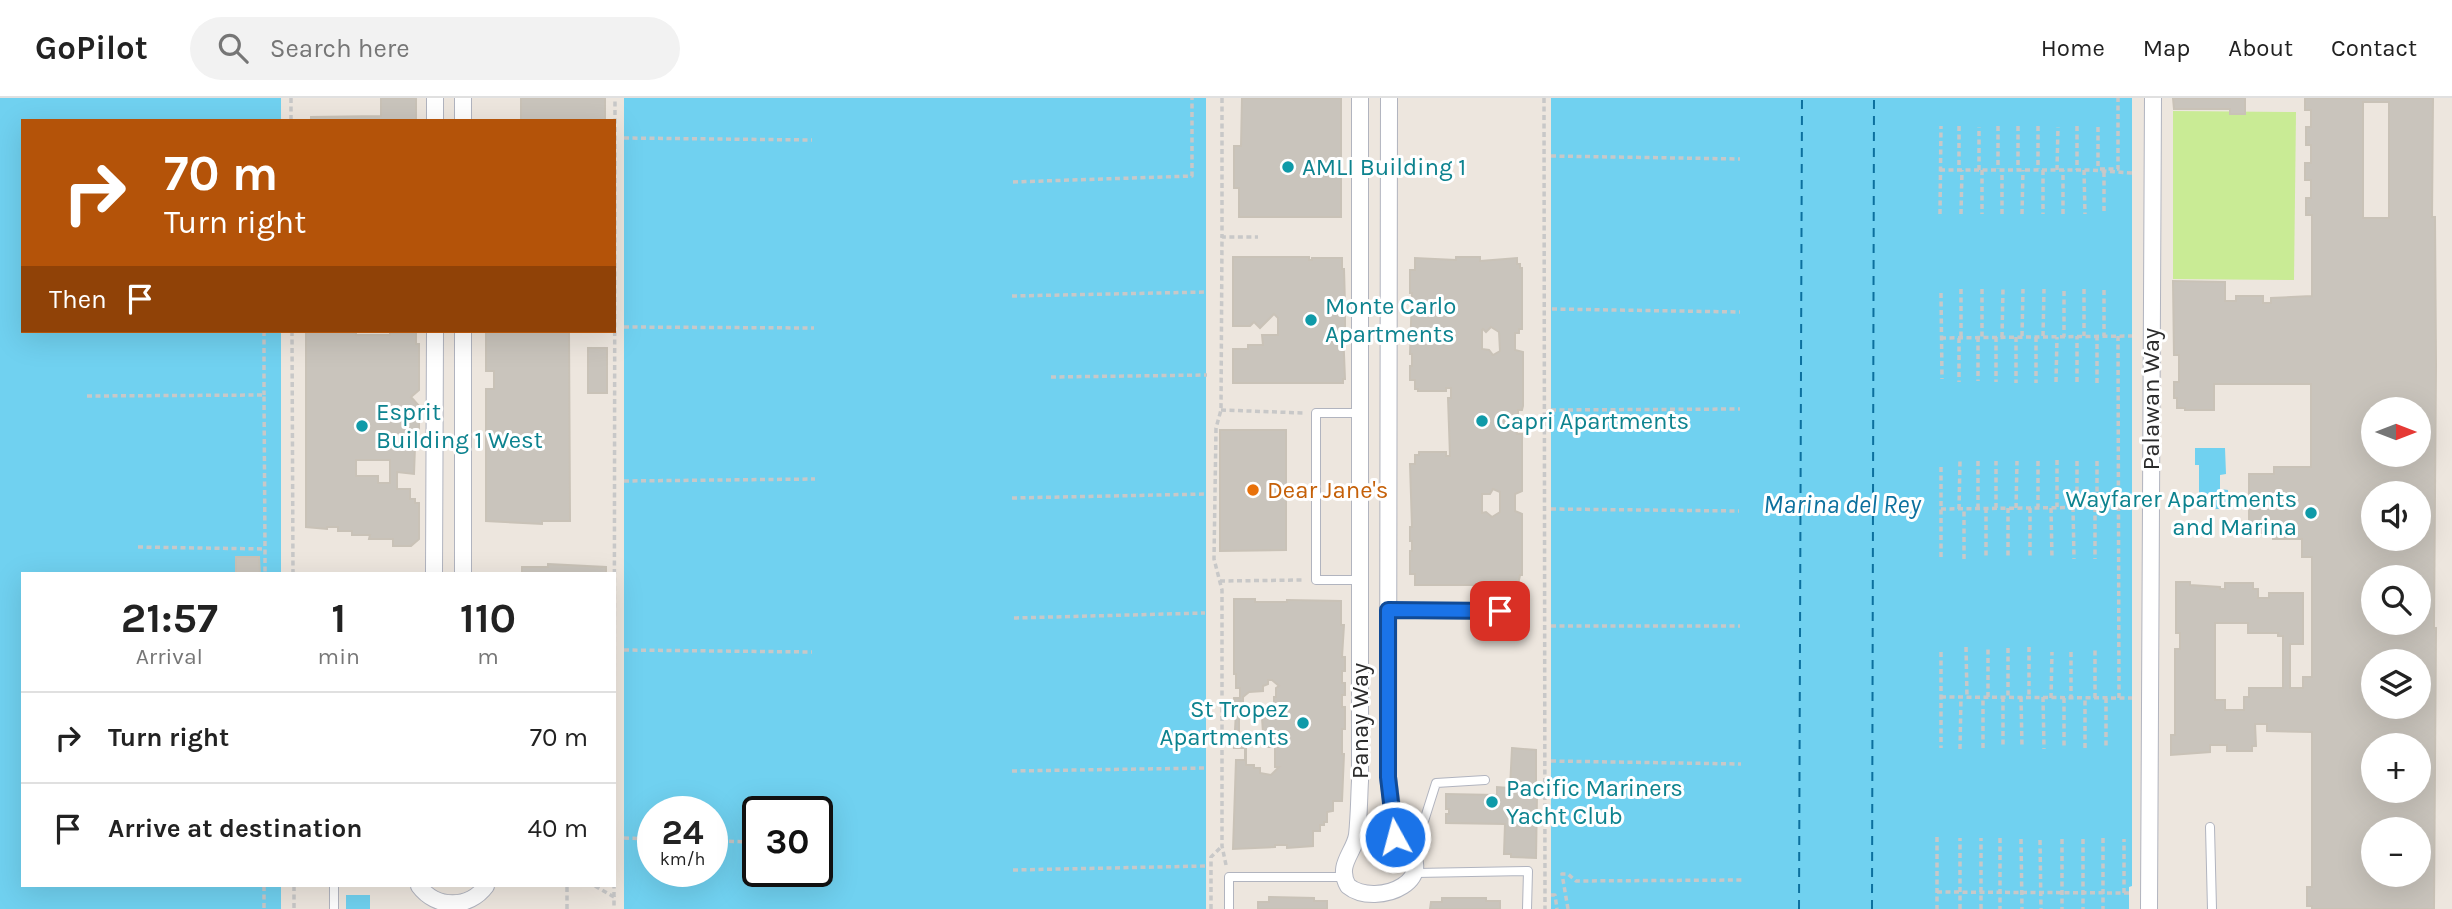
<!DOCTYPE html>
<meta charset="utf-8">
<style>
:root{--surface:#fff;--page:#f2f2f2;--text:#222;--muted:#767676;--line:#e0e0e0}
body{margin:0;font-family:Karla,sans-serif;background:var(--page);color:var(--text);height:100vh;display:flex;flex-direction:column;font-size:26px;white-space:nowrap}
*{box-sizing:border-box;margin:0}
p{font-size:23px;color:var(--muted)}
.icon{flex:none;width:38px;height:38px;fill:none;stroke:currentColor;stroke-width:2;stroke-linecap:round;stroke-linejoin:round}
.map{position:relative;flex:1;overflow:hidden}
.side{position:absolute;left:21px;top:474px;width:595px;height:315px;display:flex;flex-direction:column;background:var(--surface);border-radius:0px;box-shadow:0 7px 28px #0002}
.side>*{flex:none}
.hud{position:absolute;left:21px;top:21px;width:595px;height:214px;border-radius:0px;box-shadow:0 7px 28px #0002;background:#b45309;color:#fff;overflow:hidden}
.needle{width:46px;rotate:90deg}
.tools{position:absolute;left:2361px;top:299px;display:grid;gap:14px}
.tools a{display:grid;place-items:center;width:70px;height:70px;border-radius:50%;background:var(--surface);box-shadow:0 7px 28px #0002;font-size:35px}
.speed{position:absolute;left:637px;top:698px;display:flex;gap:14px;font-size:35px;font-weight:700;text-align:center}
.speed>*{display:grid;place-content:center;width:91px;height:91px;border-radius:50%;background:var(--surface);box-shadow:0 7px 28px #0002;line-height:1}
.speed small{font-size:18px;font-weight:400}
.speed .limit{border:4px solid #111;border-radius:10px;background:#fff;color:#111}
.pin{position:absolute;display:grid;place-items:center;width:60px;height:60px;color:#fff;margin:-30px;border-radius:14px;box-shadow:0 4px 10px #0006}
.me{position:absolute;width:77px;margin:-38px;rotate:353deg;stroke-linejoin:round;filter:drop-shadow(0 0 5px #0008)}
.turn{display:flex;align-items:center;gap:24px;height:147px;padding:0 28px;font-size:32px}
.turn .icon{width:91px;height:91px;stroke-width:2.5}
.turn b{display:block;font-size:49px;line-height:60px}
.then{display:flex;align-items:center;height:66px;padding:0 28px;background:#0003;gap:14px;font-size:26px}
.eta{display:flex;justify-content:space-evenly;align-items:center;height:119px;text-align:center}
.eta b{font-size:42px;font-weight:700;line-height:49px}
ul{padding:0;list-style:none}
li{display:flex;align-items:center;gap:21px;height:91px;padding:0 28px;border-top:2px solid var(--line)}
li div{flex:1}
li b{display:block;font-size:26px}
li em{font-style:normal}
header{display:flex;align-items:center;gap:42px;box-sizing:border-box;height:98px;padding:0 35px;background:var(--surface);border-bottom:2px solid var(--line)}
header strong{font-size:33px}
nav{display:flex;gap:38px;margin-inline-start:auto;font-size:24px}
.search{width:490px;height:63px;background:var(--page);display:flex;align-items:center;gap:18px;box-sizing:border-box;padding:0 24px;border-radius:38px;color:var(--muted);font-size:26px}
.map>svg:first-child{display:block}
.pitch{fill:#c9eb95}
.water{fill:#70d1f0;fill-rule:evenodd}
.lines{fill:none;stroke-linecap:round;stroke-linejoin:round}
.ferry{stroke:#0c709e;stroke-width:2;stroke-dasharray:9 7;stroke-linecap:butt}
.building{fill:#c9c4bc;stroke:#c9c2b7;stroke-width:2;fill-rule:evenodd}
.lane-casing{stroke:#b1b4bf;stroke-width:10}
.street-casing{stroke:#b1b4bf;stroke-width:18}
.path{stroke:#c8c8c8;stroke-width:3.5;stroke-dasharray:5 3.5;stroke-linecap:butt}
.lane{stroke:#fff;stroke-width:8}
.street{stroke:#fff;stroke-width:16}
.route-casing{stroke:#114b97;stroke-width:18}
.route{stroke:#1a73e8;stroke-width:12}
.culture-dot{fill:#0f9aa8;stroke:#fff;stroke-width:2.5}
.food-dot{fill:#e8710a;stroke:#fff;stroke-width:2.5}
.labels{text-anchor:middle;stroke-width:6;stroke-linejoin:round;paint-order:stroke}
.culture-label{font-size:24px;fill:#0d838f;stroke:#fff;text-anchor:start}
.street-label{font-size:24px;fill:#2b2b2b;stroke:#fff}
.food-label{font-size:24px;fill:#c56008;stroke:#fff;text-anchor:start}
.water-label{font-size:26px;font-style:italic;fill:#0c709e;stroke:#fff}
</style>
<header>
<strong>GoPilot</strong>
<div class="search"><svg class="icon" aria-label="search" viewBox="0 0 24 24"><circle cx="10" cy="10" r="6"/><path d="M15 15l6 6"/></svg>Search here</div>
<nav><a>Home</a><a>Map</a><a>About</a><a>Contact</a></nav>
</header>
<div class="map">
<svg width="2452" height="811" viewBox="0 0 2452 811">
<rect width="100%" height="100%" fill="#ede6de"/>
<path class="pitch" d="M2173,13L2296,14L2294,182L2173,181Z"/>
<g class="water">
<path d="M0,0H281V23H23V233H281V476H23V788H281V811H0Z"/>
<path d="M624,0H1206V811H624ZM653,714H712V774H653ZM758,714H817V774H758Z"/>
<path d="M1551,0H2132V788L2129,789V811H1551Z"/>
<path d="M2195,350H2225L2226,376L2220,377V391L2228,392V411H2199V367H2195Z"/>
<rect x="346" y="797" width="24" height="14"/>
</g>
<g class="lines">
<g class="ferry">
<path d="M1799,811L1802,0"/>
<path d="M1872,811L1874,0"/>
</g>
</g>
<g class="building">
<path d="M381,0H416V23H311V19L381,18Z"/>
<rect x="521" y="0" width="84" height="23"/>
<path d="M1242,0H1341V119H1239V90H1234V48H1241Z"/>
<path d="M2173,0H2245V16H2230V11H2174Z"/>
<path d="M2305,0H2433L2432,119H2435L2436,267L2434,530H2436L2434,811H2312V808H2307V789H2312V634L2267,633V626H2255L2256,648H2252V653H2227V647H2210V654L2171,657V637H2175V551H2180V535H2176V484H2190V487L2220,489V491H2225V485H2253V491H2258V500H2269V495H2303V546H2290V590H2303V579H2312V459H2302V441H2273V435H2249V376H2274V369H2311V286H2214V312H2185V310H2177V300H2174V284H2179V257H2174L2173,183L2225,184V203H2236V198H2263V205H2271V200L2312,198V117H2306V100H2311V82H2305V65H2311V47H2306V29H2311V12H2305ZM2363,4H2389V120H2363ZM2373,312H2418V357H2373ZM2373,396H2418V441H2373ZM2373,480H2418V525H2373ZM2215,525H2248V535H2278V538H2283V590H2249V599H2244V612H2225V602H2215ZM2373,564H2418V609H2373ZM2373,648H2418V693H2373ZM2373,732H2418V777H2373Z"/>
<path d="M1233,159H1309V162H1312V160H1342V171H1344L1345,207H1342V215H1345V232H1343L1345,281H1343V285H1233V251H1248V247H1263L1262,237H1278V220L1274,216L1260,230L1254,224L1250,228H1233Z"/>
<path d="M1456,159H1480V163L1517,160V166H1520V170H1522V231H1519V235H1515V252L1523,254V308L1522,312H1518V320H1515L1517,336H1522V393L1515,396V413L1522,416V477H1520L1518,487H1415V476H1410V453H1412V443H1410V429H1412L1410,366H1415V357H1419V354H1446V358H1450L1448,300H1451V290H1446V293H1418V291H1415V282H1410V268H1412V256H1410L1412,195H1410V172H1415V160L1456,162ZM1491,229L1499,234L1500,253L1493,257L1489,252L1482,251V232L1483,231L1486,234ZM1493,391L1500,394V414L1492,419L1486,414L1482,415V396H1490Z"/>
<path d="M306,233H356V237H390V233H416V246H419V292L411,299L419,308V348H415L414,376L397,374V391H410V401H415V405H419V441L411,448H393V441H369L370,437H352V433H338V429H327V431L306,429ZM356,362H390V385H378V378H356Z"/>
<path d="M486,233H569L570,423H542V426L486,423V291H494V273H486Z"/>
<rect x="588" y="250" width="19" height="45"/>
<path d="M1220,332H1286V452L1220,453Z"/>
<path d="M236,459H259L260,476H236Z"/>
<path d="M548,466L606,469V476H522V469H548Z"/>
<path d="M1234,501H1255V504H1287V502L1341,503V527H1344L1342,559H1345V573H1342V585H1345V597H1342V609H1345V631H1342V656H1344L1342,703H1333V713L1327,714V724H1324V727H1320V733H1313V748L1287,750V747H1275V749L1233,751L1236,662H1245V650H1234L1236,614H1233L1234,600H1240V590H1236V576H1234ZM1268,582H1272L1279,588L1276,590V599H1274V611H1272V614H1266V620H1262L1264,649H1275V669H1279L1271,677L1260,675V670H1254V667H1246V647H1239V603H1243V599L1249,594L1263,593V588L1268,586Z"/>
<path d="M1512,650L1536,652V691H1529V696L1537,697L1536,760L1511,759V756H1504L1505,726L1446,725V716H1449V711H1446V696L1497,697V689L1510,690Z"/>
<path d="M1269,799L1314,800V803H1327V811H1258V804H1269Z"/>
<path d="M1442,800H1486V803H1500V811H1430L1431,804H1442Z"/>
</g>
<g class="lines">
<g class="lane-casing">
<g id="lane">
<path d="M1360,315H1316V482H1360"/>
<path d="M1388,512H1500"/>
<path d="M2210,729L2212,811"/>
<path d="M1406,747L1424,723L1436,685L1485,682"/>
<path d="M1416,775L1528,773L1527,811"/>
<path d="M334,788V811"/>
<path d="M1229,811V779H1345"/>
</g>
</g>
<g class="street-casing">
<g id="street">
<path d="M435,0V23"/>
<path d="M1360,0V683C1359,701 1359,719 1357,737C1354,755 1336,767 1348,788C1376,811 1450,781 1396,739L1388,679L1389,0"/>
<path d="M463,23V0"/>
<path d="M463,233V476"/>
<path d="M434,476L435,233"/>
<path d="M419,788C436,811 469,811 486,788"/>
<path d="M2149,811L2153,0"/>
</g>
</g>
<g class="path">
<path d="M291,0V23"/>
<path d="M1222,0V139"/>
<path d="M1544,0L1545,811"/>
<path d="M1959,28V71"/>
<path d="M1998,28V71"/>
<path d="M2018,28V71"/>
<path d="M2038,28V71"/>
<path d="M2077,28V72"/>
<path d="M2098,29V71"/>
<path d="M624,40L812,42"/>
<path d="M1551,58L1740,61"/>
<path d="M2100,71H2118V0"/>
<path d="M1940,72H2090L2132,75"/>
<path d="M1979,72V29"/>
<path d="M1982,72V116"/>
<path d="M2043,72V116"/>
<path d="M2057,72L2058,29"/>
<path d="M2084,72L2085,116"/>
<path d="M2104,74V116"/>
<path d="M1013,84L1192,78V0"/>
<path d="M1940,116L1941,28"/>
<path d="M1961,116L1962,72"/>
<path d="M2002,116V72"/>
<path d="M2022,116L2023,72"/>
<path d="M2063,116V72"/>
<path d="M1961,191V240"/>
<path d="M1982,191V239"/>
<path d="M2084,191V238"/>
<path d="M2104,192V238"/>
<path d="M2064,193V239"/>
<path d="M1941,195L1942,281"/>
<path d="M1012,198L1207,194"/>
<path d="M1552,211L1740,214"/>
<path d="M624,229L814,230"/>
<path d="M264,233V297"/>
<path d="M292,233L293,476"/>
<path d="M2022,238L2023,191"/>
<path d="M2043,238L2044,191"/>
<path d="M2118,238L2119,600"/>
<path d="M1978,239V283"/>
<path d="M1996,239V284"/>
<path d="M2002,239L2003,191"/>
<path d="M2016,239V285"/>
<path d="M2036,239V285"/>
<path d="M1941,240L2132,238"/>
<path d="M1959,240V284"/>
<path d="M1051,279L1207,277"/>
<path d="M2056,284L2057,239"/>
<path d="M2077,284V238"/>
<path d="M2097,285V238"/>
<path d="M87,298L264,297L265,451"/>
<path d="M1221,312L1303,315"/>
<path d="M1551,312L1740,311"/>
<path d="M2057,362V409"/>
<path d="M1978,363V409"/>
<path d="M2038,363V409"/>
<path d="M2077,363V409"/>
<path d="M2097,363V409"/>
<path d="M624,383L815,381"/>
<path d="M1012,400L1207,396"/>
<path d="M2073,409L2074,461"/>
<path d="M2095,409V461"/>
<path d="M1986,410V460"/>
<path d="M1996,410V363"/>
<path d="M2008,410V461"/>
<path d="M2016,410L2017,363"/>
<path d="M2030,410V461"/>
<path d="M2051,410L2052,461"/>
<path d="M1551,411L1739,413"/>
<path d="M1941,411L2118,409"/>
<path d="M1959,411L1960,363"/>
<path d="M138,449L265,451V476"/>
<path d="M1941,459V366"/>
<path d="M1964,461V411"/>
<path d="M1220,483L1303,482"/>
<path d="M1014,520L1205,515"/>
<path d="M1551,528H1740"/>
<path d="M1966,549L1967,599"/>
<path d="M2029,549V599"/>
<path d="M2008,550V599"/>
<path d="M624,552L812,554"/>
<path d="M1941,554V650"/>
<path d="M2071,554V600"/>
<path d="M1941,599L2132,600"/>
<path d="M1988,599V551"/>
<path d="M2003,599V650"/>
<path d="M2021,599L2022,650"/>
<path d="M2043,599L2044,651"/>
<path d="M2051,600L2052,554"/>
<path d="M2064,600V651"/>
<path d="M2095,600V550"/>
<path d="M2106,600V651"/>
<path d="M1983,650V599"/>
<path d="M2085,650V600"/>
<path d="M1960,651L1961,599"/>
<path d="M1551,663L1741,666"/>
<path d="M1012,673L1207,670"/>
<path d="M1937,739V811"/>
<path d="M624,740L653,741"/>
<path d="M2000,740V811"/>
<path d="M2103,740V811"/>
<path d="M2021,741L2022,811"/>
<path d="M2062,741V811"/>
<path d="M2083,741V811"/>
<path d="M2040,742L2041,811"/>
<path d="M712,743L758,744"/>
<path d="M1226,767L1222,748V492L1214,461L1216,330L1221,312L1222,139H1258"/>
<path d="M1013,772L1206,768"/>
<path d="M264,788V811"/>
<path d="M294,788V811"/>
<path d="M595,788L614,799V811"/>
<path d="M1937,794L2129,795"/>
<path d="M2124,795V741"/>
<path d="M1551,797H1555L1557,811"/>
<path d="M614,799L615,0"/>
<path d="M567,811V788"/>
<path d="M1211,811V759L1222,748"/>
<path d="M1568,811L1562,776H1568L1576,783L1742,782"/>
<path d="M1960,811V740"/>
<path d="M1981,811V740"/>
</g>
<use href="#lane" class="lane"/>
<use href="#street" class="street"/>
</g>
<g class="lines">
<g class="route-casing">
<path id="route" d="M1395,739L1388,679V512L1500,513"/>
</g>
<use href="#route" class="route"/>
</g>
<g class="culture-dot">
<circle cx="1288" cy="69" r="7"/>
<circle cx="1311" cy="222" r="7"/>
<circle cx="1482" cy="323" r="7"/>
<circle cx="362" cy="328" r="7"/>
<circle cx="2311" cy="415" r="7"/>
<circle cx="1303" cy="625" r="7"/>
<circle cx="1492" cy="704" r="7"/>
</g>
<circle class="food-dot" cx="1253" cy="392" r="7"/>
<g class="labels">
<g class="culture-label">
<text x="1302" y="77">AMLI Building 1</text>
<text x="1325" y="216">Monte Carlo<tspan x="1325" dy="28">Apartments</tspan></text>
<text x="376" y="322">Esprit<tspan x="376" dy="28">Building 1 West</tspan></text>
<text x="1496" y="331">Capri Apartments</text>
<text x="2297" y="409" text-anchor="end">Wayfarer Apartments<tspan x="2297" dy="28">and Marina</tspan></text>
<text x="1289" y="619" text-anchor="end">St Tropez<tspan x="1289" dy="28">Apartments</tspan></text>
<text x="1506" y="698">Pacific Mariners<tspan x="1506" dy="28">Yacht Club</tspan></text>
</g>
<g class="street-label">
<text transform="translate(2151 301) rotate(-90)" y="8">Palawan Way</text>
<text transform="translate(1360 623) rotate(-90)" y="8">Panay Way</text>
</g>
<g class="food-label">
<text x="1267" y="400">Dear Jane's</text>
</g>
<g class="water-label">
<text x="1842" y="415">Marina del Rey</text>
</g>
</g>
</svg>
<div class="tools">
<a><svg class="needle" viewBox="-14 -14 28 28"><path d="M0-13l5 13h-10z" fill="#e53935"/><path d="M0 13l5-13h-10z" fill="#767676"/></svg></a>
<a><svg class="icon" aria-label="sound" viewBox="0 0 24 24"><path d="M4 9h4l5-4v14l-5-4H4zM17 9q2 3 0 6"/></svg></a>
<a><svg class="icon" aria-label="search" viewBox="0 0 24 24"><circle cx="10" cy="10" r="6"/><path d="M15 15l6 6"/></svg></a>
<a><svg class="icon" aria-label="layers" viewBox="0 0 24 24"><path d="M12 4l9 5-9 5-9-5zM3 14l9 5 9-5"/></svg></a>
<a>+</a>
<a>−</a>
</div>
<div class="speed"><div>24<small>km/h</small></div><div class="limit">30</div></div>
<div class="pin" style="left:1500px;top:513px;background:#d93025"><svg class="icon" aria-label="arrive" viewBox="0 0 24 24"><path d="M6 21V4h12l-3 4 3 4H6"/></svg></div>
<svg class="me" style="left:1395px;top:739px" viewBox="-20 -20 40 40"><circle r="17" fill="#1a73e8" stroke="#fff" stroke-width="3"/><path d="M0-11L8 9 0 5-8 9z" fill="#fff"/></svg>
<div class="hud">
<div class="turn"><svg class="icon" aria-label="right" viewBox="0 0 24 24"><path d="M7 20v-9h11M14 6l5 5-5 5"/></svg><div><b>70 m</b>Turn right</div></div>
<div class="then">Then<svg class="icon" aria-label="arrive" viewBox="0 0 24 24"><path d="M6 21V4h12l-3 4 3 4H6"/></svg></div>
</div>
<section class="side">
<div class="eta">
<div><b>21:57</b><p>Arrival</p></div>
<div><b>1</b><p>min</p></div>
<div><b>110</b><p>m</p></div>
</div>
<ul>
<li><svg class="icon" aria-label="right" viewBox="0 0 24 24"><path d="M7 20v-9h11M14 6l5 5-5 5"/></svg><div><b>Turn right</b></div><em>70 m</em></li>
<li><svg class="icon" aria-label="arrive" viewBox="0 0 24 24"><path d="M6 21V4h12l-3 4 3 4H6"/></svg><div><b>Arrive at destination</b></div><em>40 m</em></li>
</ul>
</section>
</div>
